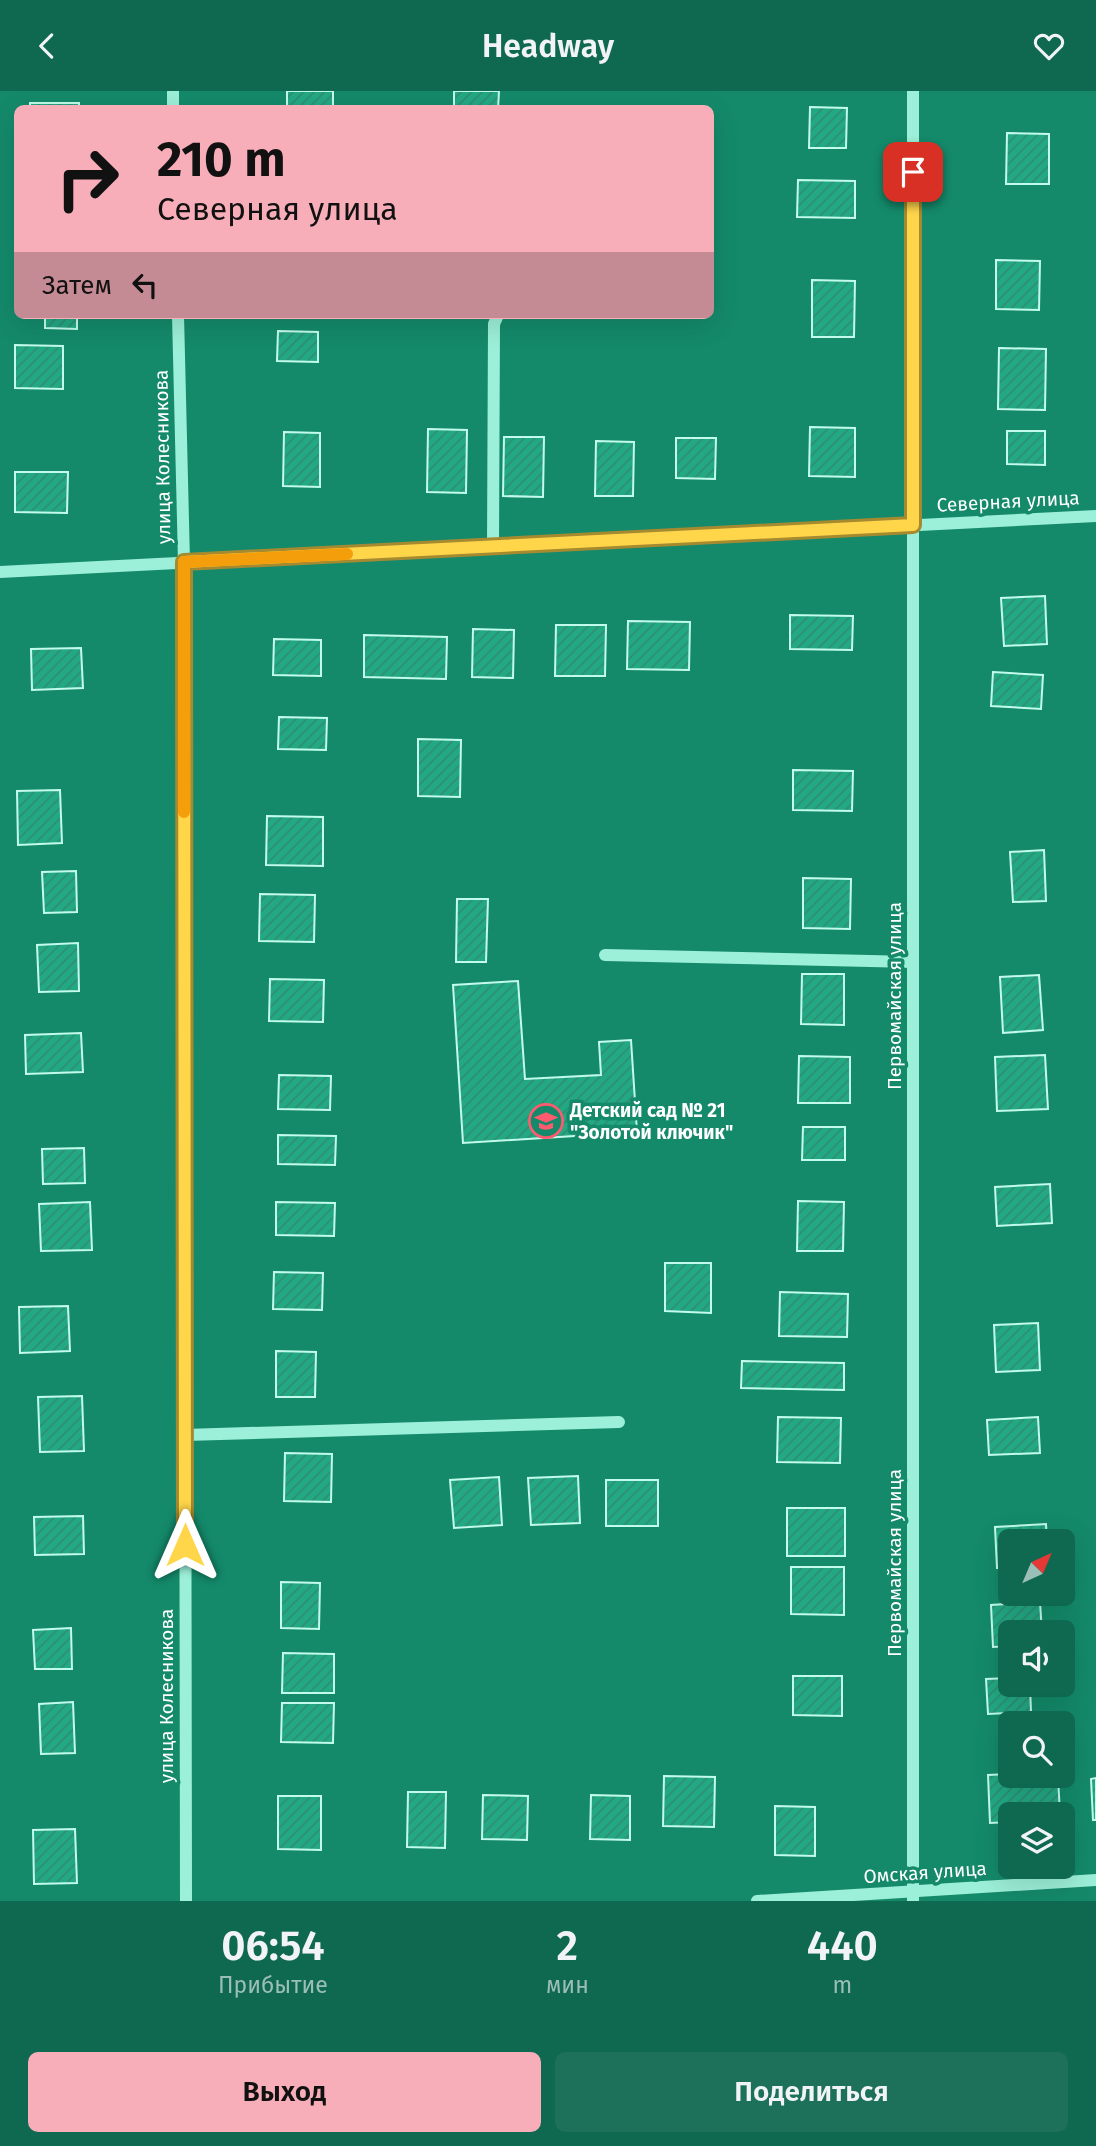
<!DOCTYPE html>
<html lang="ru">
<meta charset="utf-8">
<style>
:root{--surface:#0f6850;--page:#1d705a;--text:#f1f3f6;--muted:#9bbeb7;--accent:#f7aeb9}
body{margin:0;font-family:"Fira Sans",sans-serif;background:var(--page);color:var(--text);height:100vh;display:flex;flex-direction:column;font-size:26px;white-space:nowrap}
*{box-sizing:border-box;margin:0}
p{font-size:23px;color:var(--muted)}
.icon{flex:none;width:38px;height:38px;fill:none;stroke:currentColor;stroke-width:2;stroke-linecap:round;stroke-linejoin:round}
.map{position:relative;height:1810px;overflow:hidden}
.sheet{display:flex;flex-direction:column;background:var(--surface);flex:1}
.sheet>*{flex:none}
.top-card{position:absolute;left:14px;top:14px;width:700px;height:214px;border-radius:10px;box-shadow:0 7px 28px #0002;background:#f7aeb9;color:#111;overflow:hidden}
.needle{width:46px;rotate:44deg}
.tools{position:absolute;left:998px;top:1438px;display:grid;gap:14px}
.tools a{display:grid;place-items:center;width:77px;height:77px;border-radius:10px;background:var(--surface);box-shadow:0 7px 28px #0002;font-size:35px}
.pin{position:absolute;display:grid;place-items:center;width:60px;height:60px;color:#fff;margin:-30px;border-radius:14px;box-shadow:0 4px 10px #0006}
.me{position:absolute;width:77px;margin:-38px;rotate:0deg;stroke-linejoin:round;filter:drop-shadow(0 0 5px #0008)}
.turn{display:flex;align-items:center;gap:24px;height:147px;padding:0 28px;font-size:32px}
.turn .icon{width:91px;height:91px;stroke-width:2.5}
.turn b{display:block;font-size:49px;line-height:60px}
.then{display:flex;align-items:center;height:66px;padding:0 28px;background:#0003;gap:14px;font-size:26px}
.eta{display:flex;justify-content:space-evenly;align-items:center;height:119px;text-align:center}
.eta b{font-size:42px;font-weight:600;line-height:49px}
.cta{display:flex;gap:14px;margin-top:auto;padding:14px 28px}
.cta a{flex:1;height:80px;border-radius:10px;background:var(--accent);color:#111;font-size:28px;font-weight:600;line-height:80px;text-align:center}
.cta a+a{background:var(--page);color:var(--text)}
header{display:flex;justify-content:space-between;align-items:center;height:91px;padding:0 28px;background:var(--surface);font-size:32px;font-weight:600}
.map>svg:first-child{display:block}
.building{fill:url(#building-hatch);stroke:#c2fbeb;stroke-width:2}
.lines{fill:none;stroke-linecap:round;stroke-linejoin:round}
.minor{stroke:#9cefd8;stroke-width:12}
.route-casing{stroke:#a68a30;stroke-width:18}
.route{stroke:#ffd54a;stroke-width:12}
.slow{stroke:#f59e0b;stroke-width:12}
.labels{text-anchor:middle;stroke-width:7;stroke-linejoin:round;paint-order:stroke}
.street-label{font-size:19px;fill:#fff;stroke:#148a6a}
.poi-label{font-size:19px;font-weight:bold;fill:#fff;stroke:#148a6a;text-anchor:start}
</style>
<header><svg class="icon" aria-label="back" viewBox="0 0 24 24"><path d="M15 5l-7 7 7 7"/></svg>Headway<svg class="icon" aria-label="heart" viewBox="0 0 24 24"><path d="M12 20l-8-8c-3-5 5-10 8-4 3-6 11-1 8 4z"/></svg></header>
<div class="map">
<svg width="1096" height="1810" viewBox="0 0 1096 1810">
<defs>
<pattern id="building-hatch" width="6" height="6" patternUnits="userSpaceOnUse" patternTransform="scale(1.75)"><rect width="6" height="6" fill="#22a984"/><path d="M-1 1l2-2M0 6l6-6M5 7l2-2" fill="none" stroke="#2f8d73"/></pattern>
</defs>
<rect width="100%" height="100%" fill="#148a6a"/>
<g class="building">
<rect x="287" y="0" width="46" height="18"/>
<path d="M454,0H499L498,18H454Z"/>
<rect x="30" y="12" width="49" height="6"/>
<path d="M810,16L847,17L846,57H809Z"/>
<path d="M1007,42L1049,43V93H1006Z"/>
<path d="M798,89L855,90V127L797,126Z"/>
<path d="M996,169L1040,170L1039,219L996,218Z"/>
<path d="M812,189L855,190L854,246H812Z"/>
<path d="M45,224H77V238L45,237Z"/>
<path d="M278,240L318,241V271L277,270Z"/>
<path d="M15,254L63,255V298L15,297Z"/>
<path d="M999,257L1046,258L1045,319L998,318Z"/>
<path d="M810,336L855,337V386L809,385Z"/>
<path d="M428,338L467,339L466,402L427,401Z"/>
<path d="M1007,340H1045V374L1007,373Z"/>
<path d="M284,341L320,342V396L283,395Z"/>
<path d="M504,346H544L543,406L503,405Z"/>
<path d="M676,347H716L715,388L676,387Z"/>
<path d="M596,350L634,351L633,405H595Z"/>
<path d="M15,381H68L67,422L15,421Z"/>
<path d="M1045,505L1047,553L1004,555L1001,507Z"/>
<path d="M790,524L853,525L852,559L790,558Z"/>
<path d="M628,530L690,531L689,579L627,578Z"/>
<path d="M556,534H606L605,585H555Z"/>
<path d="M473,538L514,539L513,587L472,586Z"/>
<path d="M364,544L447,546L446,588L364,586Z"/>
<path d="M274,548L321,549V585L273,584Z"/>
<path d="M81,557L83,597L32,599L31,558Z"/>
<path d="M993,581L1043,584L1041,618L991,615Z"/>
<path d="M279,626L327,627L326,659L278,658Z"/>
<path d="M418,648L461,649L460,706L418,705Z"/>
<path d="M793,679L853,680L852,720L793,719Z"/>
<path d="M60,699L62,752L18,754L17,700Z"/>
<path d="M267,725L323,726V775L266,774Z"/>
<path d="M1044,759L1046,810L1013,811L1010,761Z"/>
<path d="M76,780L77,821L44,822L42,781Z"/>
<path d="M803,787L851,788L850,838L803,837Z"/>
<path d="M260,803L315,804L314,851L259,850Z"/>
<path d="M457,808H488L486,871H456Z"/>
<path d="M78,852L79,900L39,901L37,854Z"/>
<path d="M802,883H844V934L801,933Z"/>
<path d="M1039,884L1043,939L1003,942L1000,886Z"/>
<path d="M270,888L324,889L323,931L269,930Z"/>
<path d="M518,890L525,988L601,984L599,951L631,949L637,1041L463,1052L453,894Z"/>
<path d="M81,942L83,981L26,983L25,944Z"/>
<path d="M1045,964L1048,1018L997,1020L995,966Z"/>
<path d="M799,965L850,966V1012H798Z"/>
<path d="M279,984L331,985L330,1019L278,1018Z"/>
<path d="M803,1036H845V1069H802Z"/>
<path d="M278,1044L336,1045L335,1074L278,1073Z"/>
<path d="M84,1057L85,1092L43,1093L42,1058Z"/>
<path d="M1050,1093L1052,1132L997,1135L995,1096Z"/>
<path d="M798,1110L844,1111L843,1160H797Z"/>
<path d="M90,1111L92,1159L41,1160L39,1113Z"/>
<path d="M276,1111L335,1112L334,1145L276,1144Z"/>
<path d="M665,1172H711V1222L665,1220Z"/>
<path d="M274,1181L323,1182L322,1219L273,1218Z"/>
<path d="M780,1201L848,1203L847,1246L779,1245Z"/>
<path d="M68,1215L70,1260L20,1262L19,1216Z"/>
<path d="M1038,1232L1040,1279L996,1281L994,1234Z"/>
<path d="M276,1260L316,1261L315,1306H276Z"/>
<path d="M742,1270L844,1272V1299L741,1297Z"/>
<path d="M82,1305L84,1360L40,1361L38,1306Z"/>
<path d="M778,1326L841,1327L840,1372L777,1371Z"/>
<path d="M1038,1326L1040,1362L989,1364L987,1329Z"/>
<path d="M285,1362L332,1363L331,1411L284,1410Z"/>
<path d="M578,1385L580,1432L531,1434L528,1387Z"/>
<path d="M499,1386L502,1434L454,1437L450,1389Z"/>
<rect x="606" y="1389" width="52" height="46"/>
<rect x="787" y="1417" width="58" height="48"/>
<path d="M83,1425L84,1463L35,1464L34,1426Z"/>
<path d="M1046,1433L1047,1451H1010V1477H997L995,1436Z"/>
<path d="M791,1476H844V1524L791,1523Z"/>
<path d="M281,1491L320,1492L319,1538L281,1537Z"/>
<path d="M1040,1511L1042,1542H1010V1555L993,1556L991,1514Z"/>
<path d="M71,1537L72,1578H35L33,1539Z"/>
<path d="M283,1562L334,1563V1602H282Z"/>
<path d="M793,1585H842V1625L793,1624Z"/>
<path d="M1010,1587V1594H1030L1031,1621L988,1623L986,1588Z"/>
<path d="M73,1611L75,1662L41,1663L39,1613Z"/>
<path d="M282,1612H334L333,1652L281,1651Z"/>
<path d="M1010,1683V1685H1058L1060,1724H1010V1731L990,1732L988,1684Z"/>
<path d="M664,1685L715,1686L714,1736L663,1735Z"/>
<path d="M1096,1687V1729H1093L1091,1688Z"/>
<path d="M408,1701H446L445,1757L407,1756Z"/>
<path d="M483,1704L528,1705L527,1749L482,1748Z"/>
<path d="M591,1704L630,1705V1749L590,1748Z"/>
<path d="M278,1705H321V1759L278,1758Z"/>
<path d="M775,1715L815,1716V1765L775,1764Z"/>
<path d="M75,1738L77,1792L34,1793L33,1739Z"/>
</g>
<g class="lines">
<g class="minor">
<path d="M173,0V18"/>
<path d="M178,224L184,471L186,1810"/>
<path d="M493,455L494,233L498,224"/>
<path d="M0,481L1096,425"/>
<path d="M605,864L913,871"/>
<path d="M185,1344L619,1331"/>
<path d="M757,1810L1096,1789"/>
<path d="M913,1810V0"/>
</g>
</g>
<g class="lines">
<g class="route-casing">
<path id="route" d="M185,1454L184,471L913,434V81"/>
</g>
<use href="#route" class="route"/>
<path class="slow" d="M184,721V471L347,463"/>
</g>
<defs>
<g id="school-ring" transform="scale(1.75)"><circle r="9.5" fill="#148a6a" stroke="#ff5a6e" stroke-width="1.5"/><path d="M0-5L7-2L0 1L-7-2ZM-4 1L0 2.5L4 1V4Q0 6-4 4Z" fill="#ff5a6e"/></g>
</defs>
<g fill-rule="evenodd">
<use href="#school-ring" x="546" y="1030"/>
</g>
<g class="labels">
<g class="street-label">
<text transform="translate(162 366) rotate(-91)" y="7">улица Колесникова</text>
<text transform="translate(1008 410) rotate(-3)" y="7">Северная улица</text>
<text transform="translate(894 905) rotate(-90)" y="7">Первомайская улица</text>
<text transform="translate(894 1472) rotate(-90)" y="7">Первомайская улица</text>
<text transform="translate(166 1605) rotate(-90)" y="7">улица Колесникова</text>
<text transform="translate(925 1781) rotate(-4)" y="7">Омская улица</text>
</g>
<g class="poi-label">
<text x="570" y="1026">Детский сад № 21<tspan x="570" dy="22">"Золотой ключик"</tspan></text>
</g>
</g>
</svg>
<div class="tools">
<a><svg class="needle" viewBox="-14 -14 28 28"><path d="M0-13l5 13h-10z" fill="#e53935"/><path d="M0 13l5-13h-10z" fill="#9bbeb7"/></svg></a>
<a><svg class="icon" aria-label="sound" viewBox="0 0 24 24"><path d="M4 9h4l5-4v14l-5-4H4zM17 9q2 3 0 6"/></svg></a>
<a><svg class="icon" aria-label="search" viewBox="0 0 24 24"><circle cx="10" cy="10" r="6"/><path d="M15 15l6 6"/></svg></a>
<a><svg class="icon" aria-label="layers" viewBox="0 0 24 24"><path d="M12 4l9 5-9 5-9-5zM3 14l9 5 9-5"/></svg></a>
</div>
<div class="pin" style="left:913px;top:81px;background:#d93025"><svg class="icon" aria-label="arrive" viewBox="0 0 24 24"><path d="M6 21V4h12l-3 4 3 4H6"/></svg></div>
<svg class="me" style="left:185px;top:1454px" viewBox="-20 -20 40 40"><path d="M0-17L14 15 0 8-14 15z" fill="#ffd54a" stroke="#fff" stroke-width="4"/></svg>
<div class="top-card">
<div class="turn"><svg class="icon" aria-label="right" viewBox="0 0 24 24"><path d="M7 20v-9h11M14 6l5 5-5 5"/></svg><div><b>210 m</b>Северная улица</div></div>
<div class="then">Затем<svg class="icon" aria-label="left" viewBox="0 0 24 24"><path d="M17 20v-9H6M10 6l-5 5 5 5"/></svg></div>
</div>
</div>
<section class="sheet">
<div class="eta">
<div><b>06:54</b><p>Прибытие</p></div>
<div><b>2</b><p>мин</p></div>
<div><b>440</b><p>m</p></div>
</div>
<div class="cta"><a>Выход</a><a>Поделиться</a></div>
</section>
